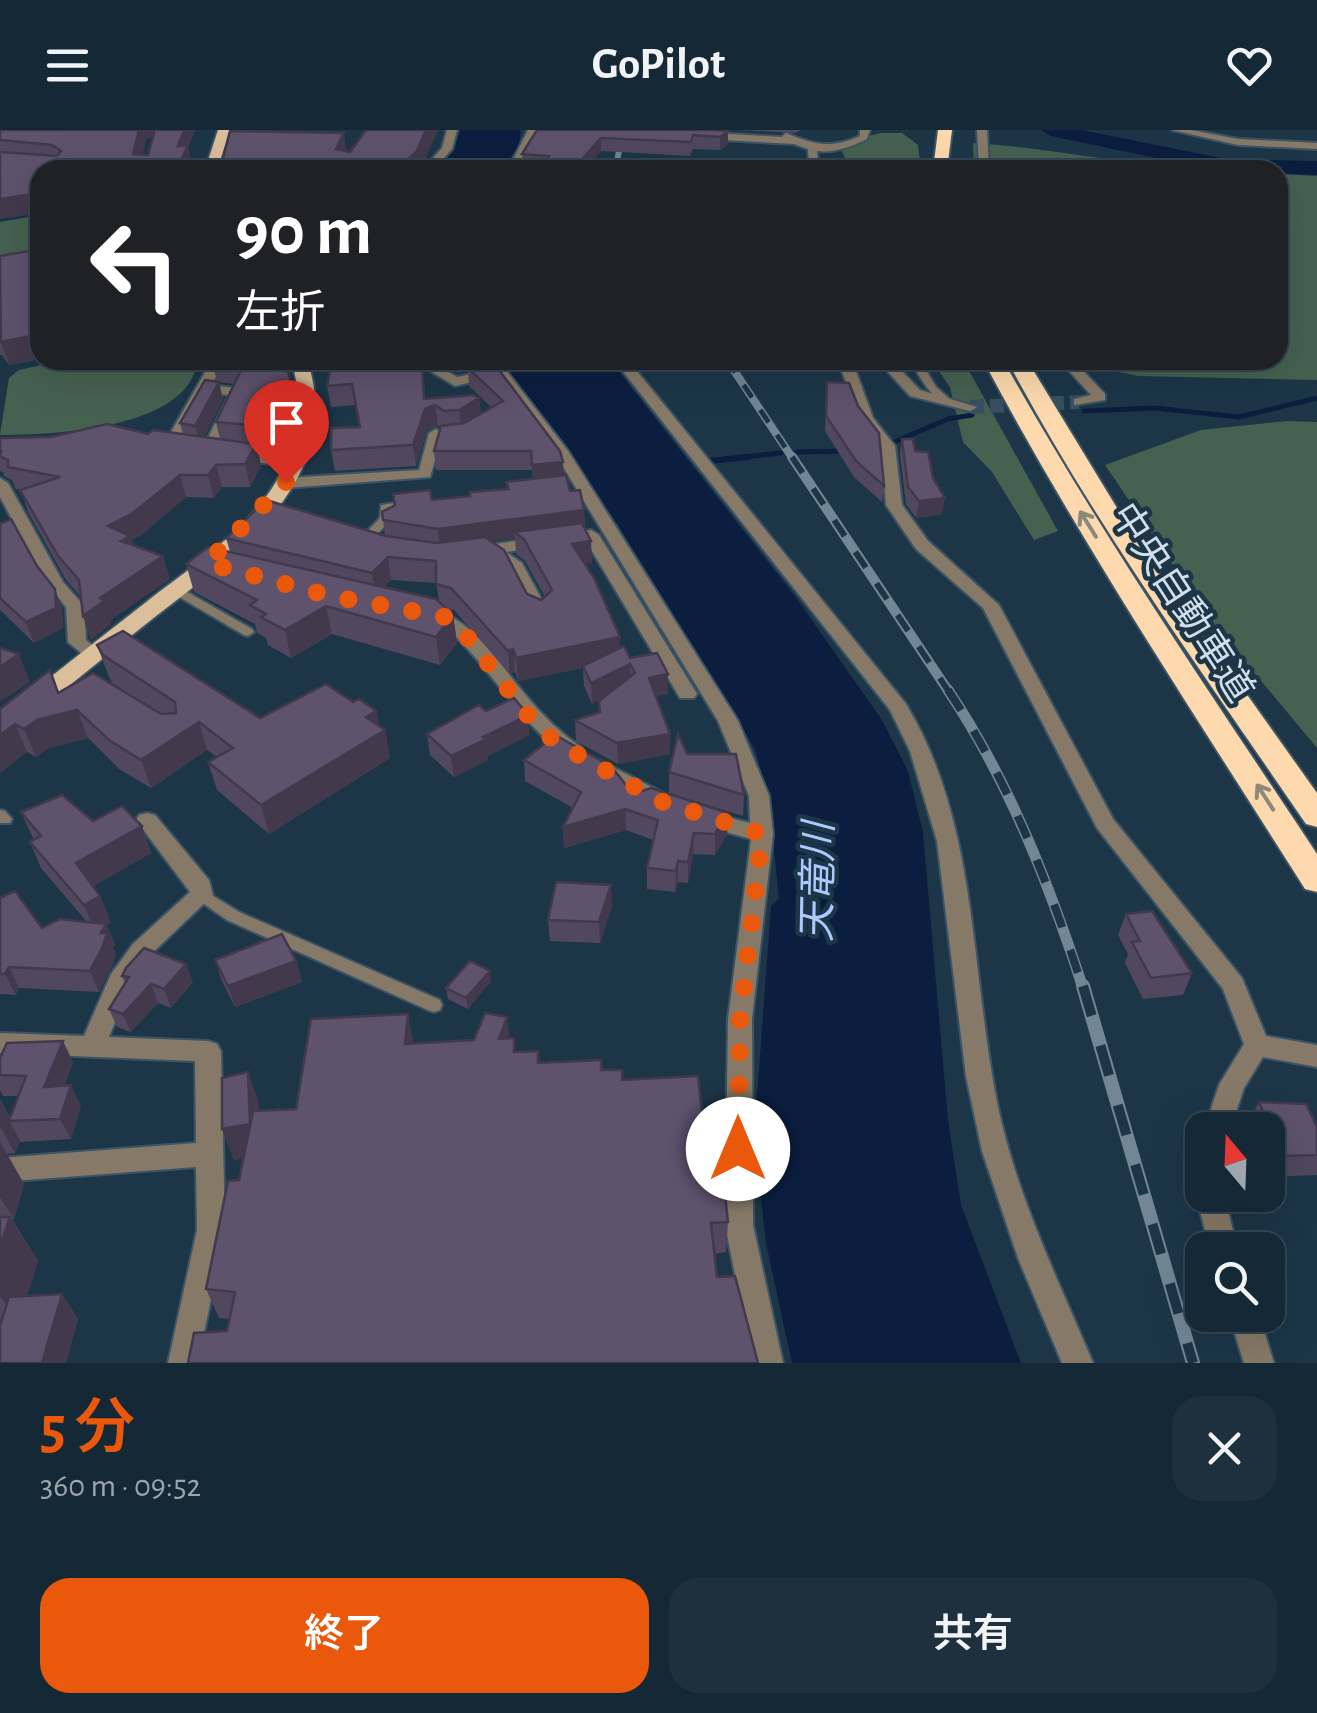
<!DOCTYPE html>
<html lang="ja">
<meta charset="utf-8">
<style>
:root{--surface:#152836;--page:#1e303e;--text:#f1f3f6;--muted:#9da6ad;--line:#344451;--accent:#ea580c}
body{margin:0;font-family:"Alegreya Sans","Noto Sans JP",sans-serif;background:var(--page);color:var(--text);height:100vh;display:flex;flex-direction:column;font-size:38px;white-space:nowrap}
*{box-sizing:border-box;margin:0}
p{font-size:32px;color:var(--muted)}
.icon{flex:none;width:55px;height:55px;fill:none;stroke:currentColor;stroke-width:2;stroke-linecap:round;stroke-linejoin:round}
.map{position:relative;height:1233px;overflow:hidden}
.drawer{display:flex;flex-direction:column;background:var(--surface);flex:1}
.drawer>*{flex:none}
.top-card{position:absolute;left:30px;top:30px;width:1258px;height:210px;border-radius:30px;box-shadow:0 10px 40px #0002,0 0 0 2px var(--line);background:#202124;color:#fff;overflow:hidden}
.needle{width:65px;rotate:341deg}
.fabs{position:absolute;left:1185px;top:982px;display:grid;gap:20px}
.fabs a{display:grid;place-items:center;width:100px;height:100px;border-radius:20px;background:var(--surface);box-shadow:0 10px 40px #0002,0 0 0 2px var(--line);font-size:50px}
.pin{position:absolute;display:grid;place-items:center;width:85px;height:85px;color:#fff;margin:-102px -42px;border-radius:50% 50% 50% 0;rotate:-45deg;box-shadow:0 0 10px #0007}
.pin .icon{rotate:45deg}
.me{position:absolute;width:110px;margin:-55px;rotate:0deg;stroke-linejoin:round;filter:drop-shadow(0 0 8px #0008)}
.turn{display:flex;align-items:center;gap:35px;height:210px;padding:0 40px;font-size:45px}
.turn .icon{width:130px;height:130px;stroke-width:2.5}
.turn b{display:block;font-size:70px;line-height:85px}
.round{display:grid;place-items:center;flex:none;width:105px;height:105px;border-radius:30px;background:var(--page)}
.overview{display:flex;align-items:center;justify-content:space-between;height:170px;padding:0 40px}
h1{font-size:60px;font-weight:600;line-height:75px;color:var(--accent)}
.button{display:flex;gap:20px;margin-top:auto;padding:20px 40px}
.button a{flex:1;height:115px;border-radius:30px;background:var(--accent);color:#fff;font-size:40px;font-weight:600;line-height:115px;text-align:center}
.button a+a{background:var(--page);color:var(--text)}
header{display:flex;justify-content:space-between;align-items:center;height:130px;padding:0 40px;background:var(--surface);font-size:45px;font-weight:600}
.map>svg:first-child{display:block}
.green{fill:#456150}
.water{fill:#0c1e40}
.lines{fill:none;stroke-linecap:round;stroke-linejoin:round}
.stream-far1{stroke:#0c1e40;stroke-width:5}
.stream{stroke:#0c1e40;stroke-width:6}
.river{fill:#0c1e40;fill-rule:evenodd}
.street-tunnel{stroke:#374f60;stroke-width:14;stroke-dasharray:14 6;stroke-linecap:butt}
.lane-casing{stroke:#3c5465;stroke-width:4}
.street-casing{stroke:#3c5465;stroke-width:4}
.primary-casing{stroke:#3c5465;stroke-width:4}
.highway-casing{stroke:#3c5465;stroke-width:4}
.lane{fill:#877967;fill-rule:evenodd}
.street{fill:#877967;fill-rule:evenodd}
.primary{fill:#dbbe9a;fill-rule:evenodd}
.highway{fill:#fdd9ad;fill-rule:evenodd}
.rail-far4-casing{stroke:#728696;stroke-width:6}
.rail-far3-casing{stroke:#728696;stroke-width:8}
.rail-far2-casing{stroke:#728696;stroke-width:10}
.rail-far1-casing{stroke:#728696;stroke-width:11}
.rail-casing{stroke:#728696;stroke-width:14}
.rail-far4{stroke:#1c3648;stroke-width:4;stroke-dasharray:11;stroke-linecap:butt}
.rail-far3{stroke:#1c3648;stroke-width:5;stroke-dasharray:15;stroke-linecap:butt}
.rail-far2{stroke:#1c3648;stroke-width:6;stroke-dasharray:19;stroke-linecap:butt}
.rail-far1{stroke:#1c3648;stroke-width:8;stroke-dasharray:24;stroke-linecap:butt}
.rail{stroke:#1c3648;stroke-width:10;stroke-dasharray:31;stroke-linecap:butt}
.wall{fill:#51475e;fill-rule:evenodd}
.shaded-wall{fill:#42394c}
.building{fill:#5e526d;stroke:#42394c;stroke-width:2.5}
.oneway{stroke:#8c887a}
.route{stroke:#ea580c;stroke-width:18;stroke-dasharray:0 32.4}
.labels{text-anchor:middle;stroke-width:9;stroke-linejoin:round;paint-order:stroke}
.street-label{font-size:38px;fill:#d0dfeb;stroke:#1c3648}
.water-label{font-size:40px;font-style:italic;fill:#adcafe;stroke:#1c3648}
</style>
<header><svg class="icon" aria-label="menu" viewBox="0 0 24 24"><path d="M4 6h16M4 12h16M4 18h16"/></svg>GoPilot<svg class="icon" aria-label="heart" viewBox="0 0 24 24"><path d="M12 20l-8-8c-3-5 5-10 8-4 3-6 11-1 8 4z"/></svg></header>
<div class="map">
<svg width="1317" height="1233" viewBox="0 0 1317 1233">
<rect width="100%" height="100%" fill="#1c3648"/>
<g class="green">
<path d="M881,3H902L918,15L921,40H833L831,36L845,28L838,13Z"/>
<path d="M973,13C1053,18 1131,36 1211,40H974Z"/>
<path d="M1278,44L1317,46V250L1138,246L1061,230H1278Z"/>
<path d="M40,85V139L0,147V92Z"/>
<path d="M64,230H197C192,299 51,305 0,305L9,248L19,240Z"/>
<path d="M931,230H963L1058,401L1034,410L992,342L963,312L950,257Z"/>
<path d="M1287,291L1317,292V618L1212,492L1105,335L1201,300Z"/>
</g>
<g class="water">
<path d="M460,0H521L519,15L502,40H436L454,21Z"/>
<path d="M500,230L612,233L797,469L882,590L908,641L923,702L948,991L961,1075L1021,1233H792L766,1113L754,1007L771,776L779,769L769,670L755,619L618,395Z"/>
</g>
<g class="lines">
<g class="stream-far1">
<path d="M1084,281L1155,278L1239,287L1317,268"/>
<path d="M885,316L948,289L972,285"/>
<path d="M797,322L846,321"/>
<path d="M725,329L781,323"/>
</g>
<path class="stream" d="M701,332L748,327"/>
<path class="river" d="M1041,0H1082L1226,29L1317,31V45L1213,40L1051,6Z"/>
<path class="street-tunnel" d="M970,277L1079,272"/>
<g class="lane-casing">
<g id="lane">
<path d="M910,230H920L936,257L952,271V275C931,271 921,248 910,230Z"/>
<path d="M409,371L414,374L413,376L391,380L390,391L367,414H359V410L380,388L381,375Z"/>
<path d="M175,455L252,499L254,502L248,506L244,505L171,462L169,459L171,456Z"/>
<path d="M0,680L5,681L12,689L10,693H0Z"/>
<path d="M202,759L239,782L440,870L442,875L440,880L434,882L428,880L227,790L197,769L194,765L197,761Z"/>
</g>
</g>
<g class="street-casing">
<g id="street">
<path d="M447,0H457L452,19L433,40H422L442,18Z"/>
<path d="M528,0H538L518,40H508Z"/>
<path d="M662,0L782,7L786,3C814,15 831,19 860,6V0H870L867,9C851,17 835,23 817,21L819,40H809L808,19L794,14L669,7Z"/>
<path d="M977,0H987L989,40H979Z"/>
<path d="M1172,0H1191L1238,9L1317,13V19L1238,15Z"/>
<path d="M212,230H226L211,255L236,258L243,262L214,324L207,328L200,324L229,265L207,263L174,321H164L162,318Z"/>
<path d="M412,230H428L457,247L491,240L484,230H498L568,321L738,591L769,666L773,704L752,889L753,1095L783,1233H753L725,1095L728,889L751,709L694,693L691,688L694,683L702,681L750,693L749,666L718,591L554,322L497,246L455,256Z"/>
<path d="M614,230H628L906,574C979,695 970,843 998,977C1017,1067 1058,1149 1093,1233H1062L1018,1128L982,1021L966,946L937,711L910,621L890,580Z"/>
<path d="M838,230H852L873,288L895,316L902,375L928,411L999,475L1113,689L1242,848L1266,906L1317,915V937L1263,927L1244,958L1230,1000H1204L1219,955L1244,914L1223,859L1097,698L983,478L916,419L886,375L881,317L859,289Z"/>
<path d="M877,230H891L920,260L977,277L970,281L910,266Z"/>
<path d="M1059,230H1073L1105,264V270L1074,275V269L1091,265Z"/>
<path d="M436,299L443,303L430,347L286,358L278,353L286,348L419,340L429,303Z"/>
<path d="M234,322L295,327L303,332L295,337L229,329V323Z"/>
<path d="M0,348L8,353L63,452L84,476L86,510L103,524L101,528H87L68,512L66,477L47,454L0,367Z"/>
<path d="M591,400L599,405L697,564L694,568H680L586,411L506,422L522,433L550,485L541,490L532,485L509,440L488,425L474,427L466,422L474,417Z"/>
<path d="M433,479C474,491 498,532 524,563C541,584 559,602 581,617L584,622L581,627H567C523,595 498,550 461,512C450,500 435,494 424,484Z"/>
<path d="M599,630L673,668L676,673L673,678H659L592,642L589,637Z"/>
<path d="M147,683L155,685L209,750L213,765L149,826L130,855L109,907L208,911L217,914L221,921L225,1100L198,1233H168L197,1100L196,1037L0,1052V1028L196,1013L195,931L0,923V903L84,906L111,844L133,814L190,762L136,690L139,685Z"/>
<path d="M1202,1055V1065H1224L1238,1120H1210L1196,1065Z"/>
<path d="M1229,1185H1259L1274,1233H1244Z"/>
</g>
</g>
<g class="primary-casing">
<g id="primary">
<path d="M218,0H230L217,40H205Z"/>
<path d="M291,230H307C320,267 318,306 301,341C271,404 204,448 151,490C103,528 56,566 9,605L0,607V587C48,549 96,511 145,473C192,436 254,397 282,341C300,306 303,267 291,230Z"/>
</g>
</g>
<g class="highway-casing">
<g id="highway">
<path d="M938,0H952L947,40H933Z"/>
<path d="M983,230H1003C1098,400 1209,561 1317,724V762L1305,759C1195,585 1080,412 983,230Z"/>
<path d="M1007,230H1027L1134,406L1317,663V697L1306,694C1202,542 1094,393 1007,230Z"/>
</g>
</g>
<use href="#lane" class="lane"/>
<use href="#street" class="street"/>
<use href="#primary" class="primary"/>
<use href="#highway" class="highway"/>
<g class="rail-far4-casing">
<path id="rail-far4" d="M616,40L622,0"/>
</g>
<g class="rail-far3-casing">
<path id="rail-far3" d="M727,230L793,329"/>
</g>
<g class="rail-far2-casing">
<path id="rail-far2" d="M792,327L949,562"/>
</g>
<g class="rail-far1-casing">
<path id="rail-far1" d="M948,560C1009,651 1049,754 1083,858"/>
</g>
<g class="rail-casing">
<path id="rail" d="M1083,856L1193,1233"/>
</g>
<use href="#rail-far4" class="rail-far4"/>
<use href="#rail-far3" class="rail-far3"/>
<use href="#rail-far2" class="rail-far2"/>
<use href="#rail-far1" class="rail-far1"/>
<use href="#rail" class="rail"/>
</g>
<g class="wall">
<path d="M0,0H195L188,17L192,33L40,40L0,89ZM154,6L148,25H142L146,9Z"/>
<path d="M537,0L728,1V14L720,20L693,19L690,26L601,21L585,40H543L523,38L522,24Z"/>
<path d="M737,0H801L796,3Z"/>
<path d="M40,119V229L9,235L2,225H0V126Z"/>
<path d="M212,230H284L294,272V280L282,289L268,321L258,320L261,336L250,357H222L214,368L186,367L140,406L132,410L133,415L163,426L170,449L110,490L111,494L91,510L83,486L81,467L66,450L28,382L21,360L16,359L12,350L4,346L3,342L0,341V308L183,304L180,293L217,252ZM219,252L234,254L216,292L220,309L204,307L223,270Z"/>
<path d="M339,230H422L425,269L479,268L481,284L492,278L469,256L468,241L458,243L441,233L440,230H484V234L563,332V346L570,361L584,380L585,398L592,433L584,434L620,518L630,528L668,544V564L656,566L670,604V624L618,634L576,611L575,590L600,582L604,567L592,574L584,556L583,538L518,551L515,542L510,544L454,480L446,479L453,485L457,513L440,535L332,504L291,528L268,515L266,508L257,503L255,494L194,462L186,434L230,422L226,408L385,406L382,382L432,370L470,366L507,359L506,352L533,349L532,340H436L434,321L441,298L438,296L427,300L416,336L335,341L331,320L360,297L355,275L331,277L327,256L341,236ZM515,408L516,424L525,431L545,467L541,470L527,464L492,411ZM391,450L436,453L439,471L384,457Z"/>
<path d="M827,252L884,356L882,372L854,347L825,301Z"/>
<path d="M902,309L915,321L933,348L942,384L916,388L906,374L900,325Z"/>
<path d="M0,394L37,436L62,478L63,498L34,513L0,480Z"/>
<path d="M97,515L260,588L353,572L376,581L379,595L385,600L390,628L269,704L217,660L208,632L217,627L207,620L151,658L119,639L88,608L49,618L36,627L27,622L0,643V579L58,563L147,576L112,553L107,542Z"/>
<path d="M486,581L528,585L529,605L488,626V630L454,647L430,625L427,604Z"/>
<path d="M687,624L744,665L743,686L669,663V642Z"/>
<path d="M524,630L633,664L728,683L727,704L715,725L693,724L688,753L678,752L675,762L647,759V738L653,710L626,700L564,718L563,697L573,678L525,651Z"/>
<path d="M21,682L142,696L151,723L93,756L100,766L111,793L107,795L115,815L113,818L116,824L112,836L99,862L19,858L16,865L0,864V768L42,798L87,792L41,738L30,712L34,710Z"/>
<path d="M612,776L600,813L550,811L548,790Z"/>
<path d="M1126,784L1192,843L1183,865L1143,869L1125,833L1128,824L1118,805Z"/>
<path d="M215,830L296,831L302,852L235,877L222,851Z"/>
<path d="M122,846L193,852L171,878L158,873L131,902L117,897L109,879L125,853Z"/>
<path d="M491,851L468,879L448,869L446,858Z"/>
<path d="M510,909L516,922L540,933L601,940L622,950L705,1012L728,1092L726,1122L227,1201L230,1189L219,1188L206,1159L239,1050L243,1028L234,1030L222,999L259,973V981L296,979L413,913Z"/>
<path d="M0,928L73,932L64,956L81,976L71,1009L20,1012V1010L15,1023L7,1024L24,1054L14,1089H12L38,1131L27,1166L62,1164L78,1189L66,1233H0V969L10,987L18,966H3L0,960Z"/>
<path d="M1259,972L1317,997V1045L1272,1047L1268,1037V1000H1251L1248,993Z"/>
</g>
<g class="shaded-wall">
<path d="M139,0H154L155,6L146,9L138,40L133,24Z"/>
<path d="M184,0H195L188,17L192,33L189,40H177L178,16Z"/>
<path d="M426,0H438L421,40H397Z"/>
<path d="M728,1V14L720,20V7Z"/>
<path d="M344,3L347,25L336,19Z"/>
<path d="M601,8V21L585,40H572Z"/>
<path d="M40,63V83L0,89V69Z"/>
<path d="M40,204V229L9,235L1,212Z"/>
<path d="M422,230L426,279L435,275L438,296L427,300L416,336L413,315Z"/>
<path d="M456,230H484V237L468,238V241L458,243Z"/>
<path d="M290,248L294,272V280L282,289L268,321L263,296L277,264Z"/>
<path d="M219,252L223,270L200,315L195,296Z"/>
<path d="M479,268L481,289L461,300L459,280Z"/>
<path d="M256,314L261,336L250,357L245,334Z"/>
<path d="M563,332L564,351L533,355L532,335Z"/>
<path d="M216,335L222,357L214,368L208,345Z"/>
<path d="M180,345L186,367L140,406L132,410L137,429L108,396Z"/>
<path d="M945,368L942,384L916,388L919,371Z"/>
<path d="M584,380L585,399L514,402L515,408L440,418L438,399Z"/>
<path d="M591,411L592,433L573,436L572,414Z"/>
<path d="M163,426L170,449L110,490L111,494L91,510L83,486L100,468Z"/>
<path d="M388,427L391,450L376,465L372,443Z"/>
<path d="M55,459L62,478L63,498L34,513L26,492Z"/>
<path d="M326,476L332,504L291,528L285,500Z"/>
<path d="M453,485L457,513L440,535L436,507Z"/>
<path d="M620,507V530L518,551L516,528Z"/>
<path d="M513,519L515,542L510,544L508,521Z"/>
<path d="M19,524L30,552L0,572V537Z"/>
<path d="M630,534V554L592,574L591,553Z"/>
<path d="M668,544V564L649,568V548Z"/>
<path d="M77,580L88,608L49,618L36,627L24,599L37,590Z"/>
<path d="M376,581L380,603L385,600L390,628L269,704L261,675L366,587Z"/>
<path d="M528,585L529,605L488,626V630L454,647L451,626L483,607Z"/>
<path d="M199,592L207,620L151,658L141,630Z"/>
<path d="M15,594L27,622L0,643V605Z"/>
<path d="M670,604V624L618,634L617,613Z"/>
<path d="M625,679L626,700L564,718L563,697Z"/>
<path d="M728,683L727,704L715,725V704Z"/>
<path d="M142,696L151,723L87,760L76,733Z"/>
<path d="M694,703L693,724L688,753V732Z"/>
<path d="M678,731V752L675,762L676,741Z"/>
<path d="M611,755L612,776L600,813L599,792Z"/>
<path d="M100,766L111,793L107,795L115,815L113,818L116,824L112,836L99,862L90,841L95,801L84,775Z"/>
<path d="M296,831L302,852L235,877L228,856Z"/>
<path d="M186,834L193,852L171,878L164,859Z"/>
<path d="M9,837L19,858L16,865L5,844Z"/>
<path d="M490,841L491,851L468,879L466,868Z"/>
<path d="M151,854L158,873L131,902L123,884Z"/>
<path d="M408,884L414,915L405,914Z"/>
<path d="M507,887L511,919L499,909Z"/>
<path d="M63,911L73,932L55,977L44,957Z"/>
<path d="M248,942L259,973L261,1024L234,1030L222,999Z"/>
<path d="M71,955L81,976L71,1009L60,989Z"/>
<path d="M0,969L12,991H9L20,1010L15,1023L0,996Z"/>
<path d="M0,1012L24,1054L14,1089L0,1067Z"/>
<path d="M10,1087L38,1131L18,1193L0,1166V1116Z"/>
<path d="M62,1164L78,1189L66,1233H42Z"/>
</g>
<g class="building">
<path d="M0,0H139L133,24L148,25L155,0H184L178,16L188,15L177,40H40V63L0,69V22L57,26L61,21L52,15L0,10Z"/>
<path d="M366,0H426L417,21L397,40H220L230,1L344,3L336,19L350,22Z"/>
<path d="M537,0H715L728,1L720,7L693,5L691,12L601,8L572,40H543L549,26L522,24Z"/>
<path d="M40,119V204L1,212L0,126Z"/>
<path d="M225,230H284L290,248L289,256L277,264L263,296L216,292L241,240L233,231Z"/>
<path d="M345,230H422L424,269L473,265L479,268L459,280L444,281L435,275L425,279L413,315L331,320V298L360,297L352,254L327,256L331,237L348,236Z"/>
<path d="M493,232L560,321L563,332L532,335L531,321H434L441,296L464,293L503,271L468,238Z"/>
<path d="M205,250L219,252L195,296L180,293Z"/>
<path d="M827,252L849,253L858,276L879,303L884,356L856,331L826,286Z"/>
<path d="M107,294L148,304L153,300L256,314L245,334L216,335L208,345H180L133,383L108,396L130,406L121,411L163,426L100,468L104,471L83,486L79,450L58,426L20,360L60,347L8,337V330L0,326L1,321H0V308L51,307Z"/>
<path d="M902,309H913L915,321L928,322L933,348L945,368L919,371L908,357Z"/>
<path d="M566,345L570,361L580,360L584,380L438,399L383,390L382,382L395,375L393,364L430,360L432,370L470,366V362L509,359L506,352Z"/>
<path d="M266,370L386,406L437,413L485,407L504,420L527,464L541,470L552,460L524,409L514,402L582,393L591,411L572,414L594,448L620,507L516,528L513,519L508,521L451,458L436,454V431L388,427L372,443L226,408Z"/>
<path d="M11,389L37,436L55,459L56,478L26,492L0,468V394Z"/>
<path d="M208,417L436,469L453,485L436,507L326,476L285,500L261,487L266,484L250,475L257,470L186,434Z"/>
<path d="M123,501L260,588L326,554L353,572L359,569L376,581L366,587L385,600L261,675L208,632L233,618L199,592L141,630L109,610L77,580L37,590L24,599L15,594L0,605V579L50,540L58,563L93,543L161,584L176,583L175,572L103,525L97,515Z"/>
<path d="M624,516L630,528L657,523L668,544L649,548L670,604L617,613L575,590L600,582L599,571L635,543L630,534L591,553L583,536Z"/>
<path d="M0,518L19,524L0,537Z"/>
<path d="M514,568L528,585L483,607L486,609L451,626L427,604L479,575L486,581Z"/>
<path d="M678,604L687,624H736L744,665L669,642Z"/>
<path d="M555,605L611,636L633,664L651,658L728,683L715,704L694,703L688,732L678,731L676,741L647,738L658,690L625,679L563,697L581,662L524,630Z"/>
<path d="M62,665L93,691L122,676L142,696L76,733L100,766L84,775L30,712L41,706L21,682Z"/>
<path d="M556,752L611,755L599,792L548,790Z"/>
<path d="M15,761L42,798L60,789L106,794L101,803H107L103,816L90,841L9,837L5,844H0V768Z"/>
<path d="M1152,781L1192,843L1151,848L1132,812L1140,811L1126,784Z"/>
<path d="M282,804L296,831L228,856L215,830Z"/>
<path d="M144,818L186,834L164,859L151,854L123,884L109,879L129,847L122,846L126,838Z"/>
<path d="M470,831L490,841L466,868L446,858Z"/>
<path d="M485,883L507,887L499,909L514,908V922L538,921V933L601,930V940H622V950L698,946L705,1012L719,1011L728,1092L711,1093L717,1147L735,1146L758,1233H188L194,1203L227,1201L235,1162L206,1159L228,1051L239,1050L253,981L296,979L311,889L408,884L405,914L474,910Z"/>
<path d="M63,911L44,957L71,955L60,989L9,991L26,946L0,945V928L7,913Z"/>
<path d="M248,942L250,994L222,999V948Z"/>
<path d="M1259,972L1306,974L1317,997V1025L1283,1026Z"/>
<path d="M0,1087H10L0,1116Z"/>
<path d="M62,1164L42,1233H0V1196L9,1167Z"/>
</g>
<defs><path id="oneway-shaft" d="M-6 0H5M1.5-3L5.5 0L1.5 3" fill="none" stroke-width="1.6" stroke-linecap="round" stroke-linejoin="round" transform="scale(2.5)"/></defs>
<g class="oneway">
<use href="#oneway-shaft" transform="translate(1088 394) rotate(-122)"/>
<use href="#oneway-shaft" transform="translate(1265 667) rotate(-123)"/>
</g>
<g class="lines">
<path class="route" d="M286,352L207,433L330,466L446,487L470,510L537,597L559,614L660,671L762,704L740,890L738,1019"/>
</g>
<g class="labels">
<g class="street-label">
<text transform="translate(1183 472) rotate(57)" y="13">中央自動車道</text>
</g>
<g class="water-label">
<text transform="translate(817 752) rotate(-89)" y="14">天竜川</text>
</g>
</g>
</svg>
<div class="fabs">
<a><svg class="needle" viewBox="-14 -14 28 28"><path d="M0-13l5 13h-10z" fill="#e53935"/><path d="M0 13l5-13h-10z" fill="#9da6ad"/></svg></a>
<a><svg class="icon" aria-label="search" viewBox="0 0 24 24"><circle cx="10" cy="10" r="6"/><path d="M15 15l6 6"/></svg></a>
</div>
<div class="pin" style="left:286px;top:352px;background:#d93025"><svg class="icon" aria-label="arrive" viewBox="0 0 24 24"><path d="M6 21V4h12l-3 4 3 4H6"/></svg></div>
<svg class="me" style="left:738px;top:1019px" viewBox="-20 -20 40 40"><circle r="19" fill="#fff"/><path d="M0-13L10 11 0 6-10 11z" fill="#ea580c"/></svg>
<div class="top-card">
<div class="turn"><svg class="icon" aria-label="left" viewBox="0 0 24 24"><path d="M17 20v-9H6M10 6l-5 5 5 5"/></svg><div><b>90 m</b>左折</div></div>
</div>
</div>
<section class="drawer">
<div class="overview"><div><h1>5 分</h1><p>360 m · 09:52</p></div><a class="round"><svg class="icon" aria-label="close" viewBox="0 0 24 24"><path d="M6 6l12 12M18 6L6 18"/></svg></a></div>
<div class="button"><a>終了</a><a>共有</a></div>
</section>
